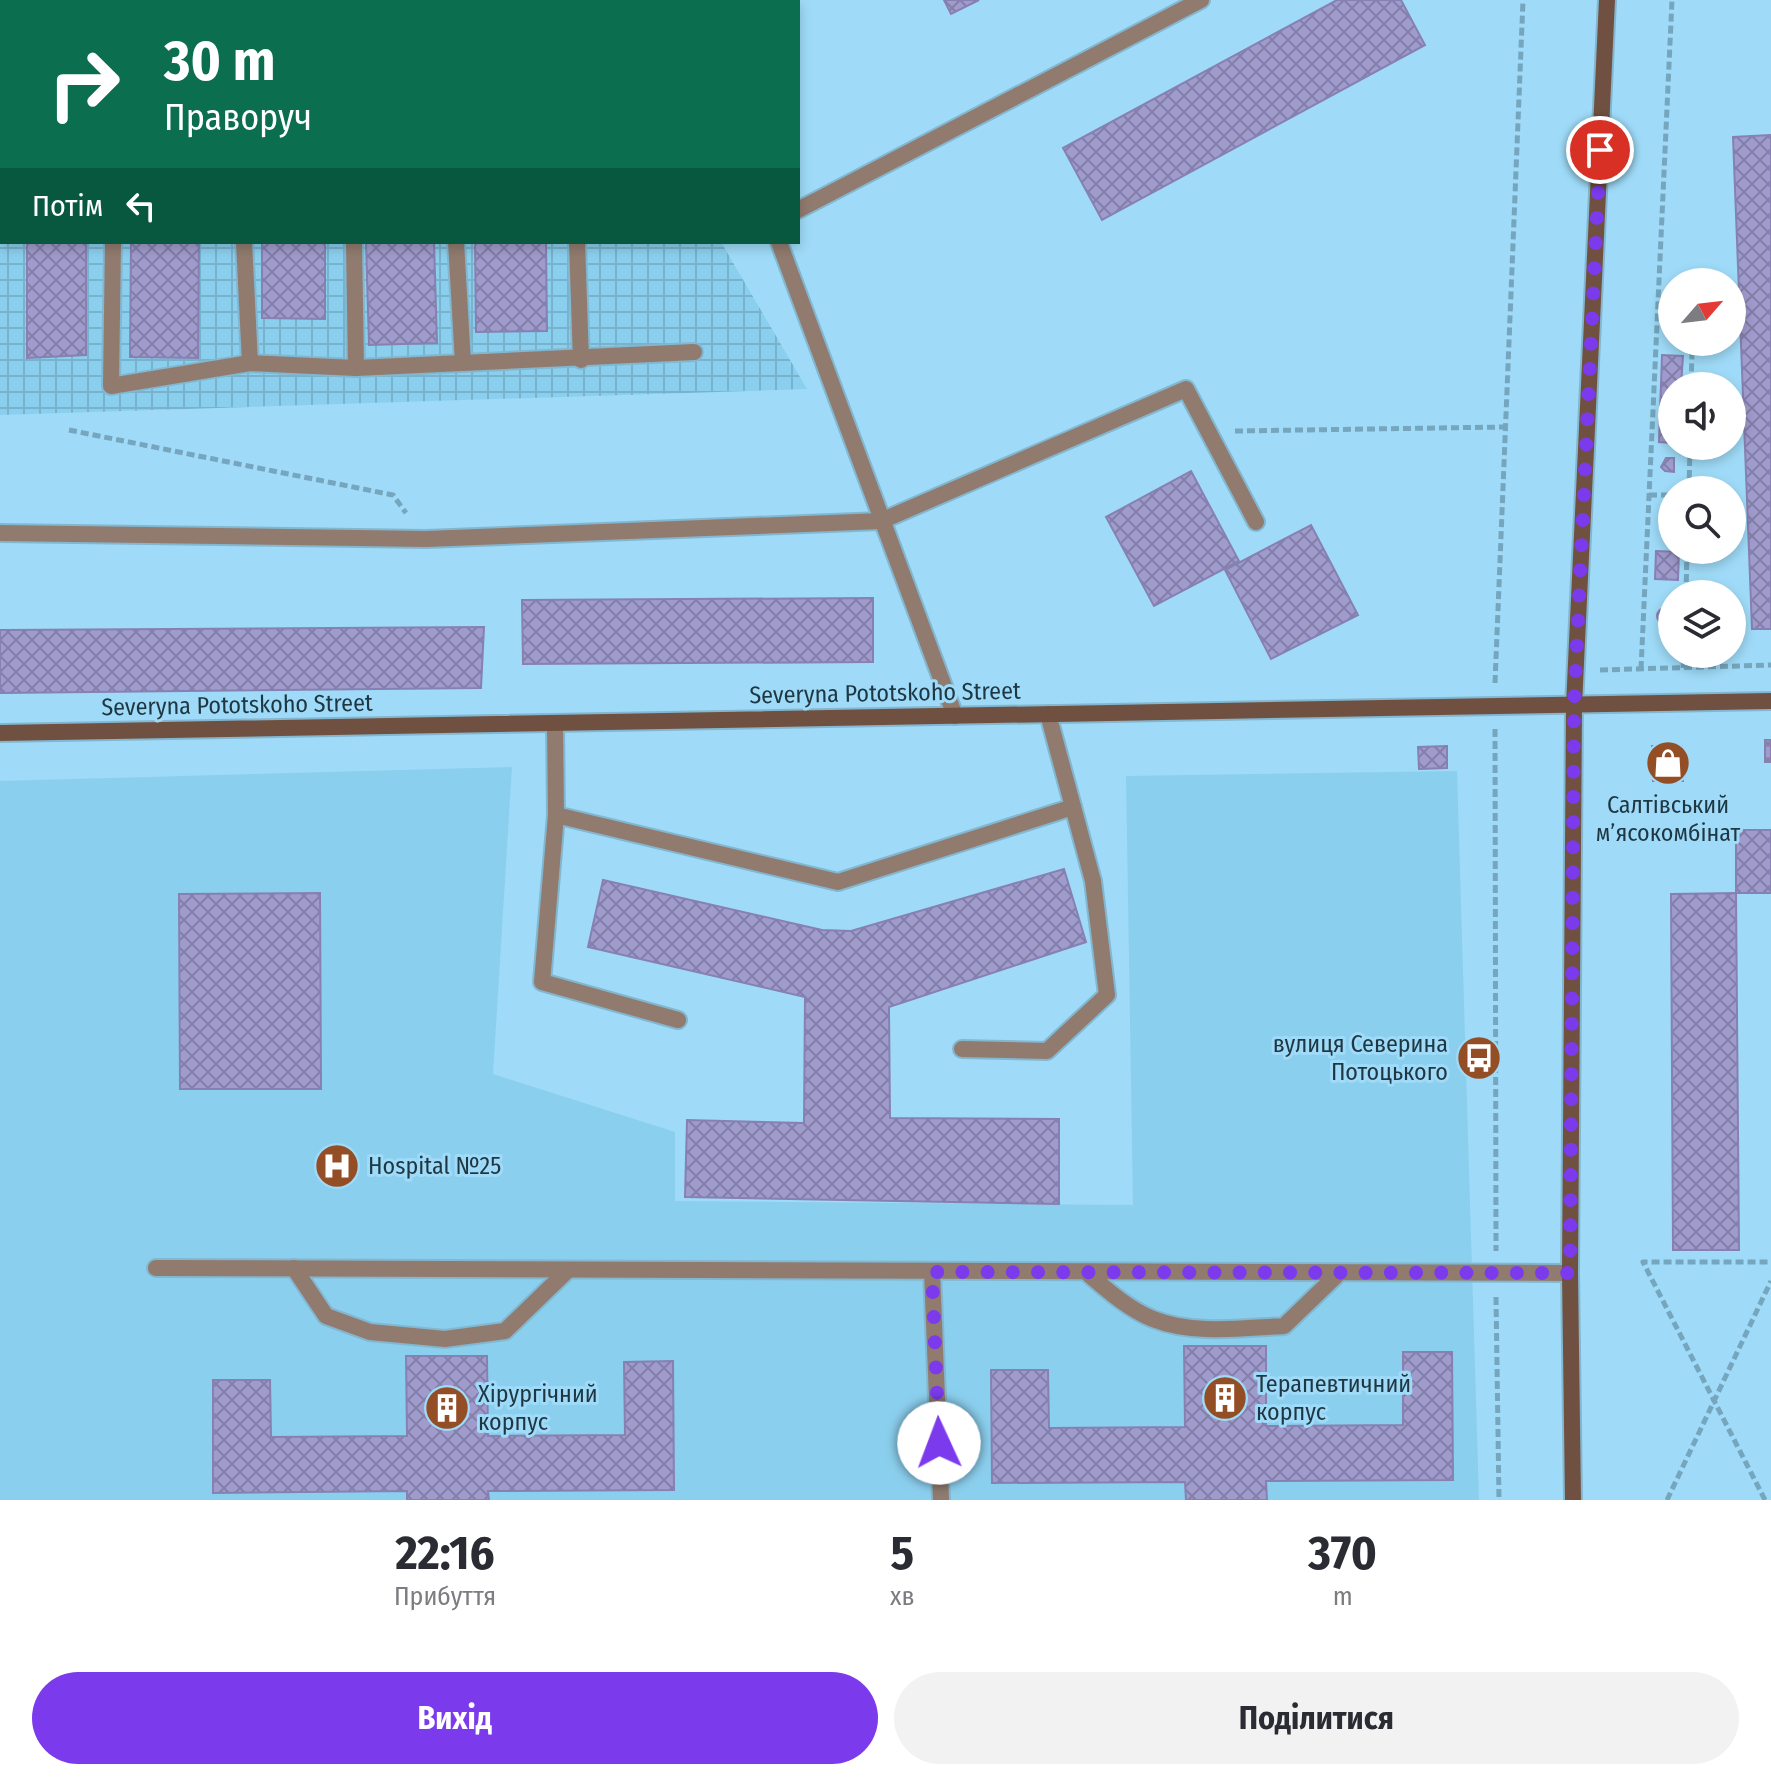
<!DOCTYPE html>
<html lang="uk">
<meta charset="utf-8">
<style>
:root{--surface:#fff;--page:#f2f2f3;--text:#2b2b33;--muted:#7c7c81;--accent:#7c3aed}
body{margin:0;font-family:"Fira Sans Condensed",sans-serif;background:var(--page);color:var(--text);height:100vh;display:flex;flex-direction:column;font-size:30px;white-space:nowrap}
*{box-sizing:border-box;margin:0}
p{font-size:26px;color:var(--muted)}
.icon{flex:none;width:44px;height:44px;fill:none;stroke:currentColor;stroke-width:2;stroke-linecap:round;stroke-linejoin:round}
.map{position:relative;height:1500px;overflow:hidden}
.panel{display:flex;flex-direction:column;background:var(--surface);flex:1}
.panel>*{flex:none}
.banner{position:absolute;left:0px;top:0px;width:800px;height:244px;box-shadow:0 4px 12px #0003;background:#0b6e4f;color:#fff;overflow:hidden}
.needle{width:52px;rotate:62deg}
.buttons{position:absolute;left:1658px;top:268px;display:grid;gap:16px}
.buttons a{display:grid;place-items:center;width:88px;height:88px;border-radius:50%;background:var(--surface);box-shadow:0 4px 12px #0003;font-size:40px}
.pin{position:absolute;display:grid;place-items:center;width:68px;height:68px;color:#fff;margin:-34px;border:4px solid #fff;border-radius:50%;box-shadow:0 2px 8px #0007}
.me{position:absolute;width:88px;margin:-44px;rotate:358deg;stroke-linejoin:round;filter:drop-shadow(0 0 6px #0008)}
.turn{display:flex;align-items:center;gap:28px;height:168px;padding:0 32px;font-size:36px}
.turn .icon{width:104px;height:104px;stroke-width:2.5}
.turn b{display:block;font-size:56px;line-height:68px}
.then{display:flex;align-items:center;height:76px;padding:0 32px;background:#0003;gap:16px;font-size:30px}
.eta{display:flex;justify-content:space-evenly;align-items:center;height:136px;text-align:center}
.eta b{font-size:48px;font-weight:700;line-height:56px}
.button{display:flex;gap:16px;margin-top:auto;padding:16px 32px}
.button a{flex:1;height:92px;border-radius:48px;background:var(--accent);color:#fff;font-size:32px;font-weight:700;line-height:92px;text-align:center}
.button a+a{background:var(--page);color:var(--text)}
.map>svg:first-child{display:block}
.built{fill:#8bcfee}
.industrial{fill:url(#industrial-grid)}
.building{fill:url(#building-cross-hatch);stroke:#8681b2;stroke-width:2}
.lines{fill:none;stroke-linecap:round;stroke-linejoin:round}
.lane-casing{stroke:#83b7d0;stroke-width:20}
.secondary-casing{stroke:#83b7d0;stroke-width:20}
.path{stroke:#75a6bd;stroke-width:5;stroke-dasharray:8 4;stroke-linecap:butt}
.lane{stroke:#917b6f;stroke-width:16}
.secondary{stroke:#705141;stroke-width:16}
.route{stroke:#7c3aed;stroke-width:14;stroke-dasharray:0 25.2}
.labels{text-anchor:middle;stroke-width:6;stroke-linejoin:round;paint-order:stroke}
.street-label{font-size:24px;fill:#1e3742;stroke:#9fdbf8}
.poi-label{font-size:24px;fill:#1e3742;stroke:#9fdbf8;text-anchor:start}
</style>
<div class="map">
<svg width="1771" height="1500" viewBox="0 0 1771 1500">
<defs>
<pattern id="industrial-grid" width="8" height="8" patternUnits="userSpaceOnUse" patternTransform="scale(2)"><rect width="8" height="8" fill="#8bcfee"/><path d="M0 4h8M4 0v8" fill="none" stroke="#78b2cd"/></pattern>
<pattern id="building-cross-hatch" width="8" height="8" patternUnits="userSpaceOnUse" patternTransform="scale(2)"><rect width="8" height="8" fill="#a09bcd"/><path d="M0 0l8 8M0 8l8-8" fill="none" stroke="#827fa8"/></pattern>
</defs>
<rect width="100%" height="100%" fill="#9fdbf8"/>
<path class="built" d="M512,767L493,1074L675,1132V1201L1133,1205L1126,776L1457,771L1479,1500H0V781Z"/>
<path class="industrial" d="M0,0H581L2,2V242H721L807,389L0,415Z"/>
<g class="building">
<rect x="28" y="0" width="57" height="2"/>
<rect x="133" y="0" width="67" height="2"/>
<path d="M250,0H313L250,2Z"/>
<path d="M367,0H441L442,2H367Z"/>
<path d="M944,0H979L951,14Z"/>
<path d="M1337,0H1401L1425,45L1102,220L1063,148Z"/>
<path d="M1771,135V629H1752L1733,137Z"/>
<path d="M27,242H86V355L27,358Z"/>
<path d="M131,242H199L198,358L130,357Z"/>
<path d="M262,242H325V319L262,318Z"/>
<path d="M366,242H434L437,343L369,345Z"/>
<path d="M475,242H546L547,331L476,332Z"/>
<path d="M1662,355L1683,356L1681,386H1672V443L1659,442Z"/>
<path d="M1666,458H1674V472L1665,471L1661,467Z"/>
<path d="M1191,471L1239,561L1154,606L1106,517Z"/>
<path d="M1311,525L1358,615L1271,659L1225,570Z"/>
<path d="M1656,551L1679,552L1678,580L1655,579Z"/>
<path d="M873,598V662L523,664L522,600Z"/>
<circle cx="1665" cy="616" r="8"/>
<path d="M484,627L481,688L0,693V630Z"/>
<rect x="1765" y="740" width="6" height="22"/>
<path d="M1447,746V768L1419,769L1418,747Z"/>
<path d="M1652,746H1682L1683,781H1653Z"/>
<rect x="1736" y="830" width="35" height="63"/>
<path d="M1064,869L1086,942L889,1007L890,1118L1059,1119V1204L685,1197L687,1120L804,1123L805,997L588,947L603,880L822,930L851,931Z"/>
<path d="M320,893L321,1089H180L179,894Z"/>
<path d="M1736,893L1739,1250H1673L1671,894Z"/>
<path d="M1184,1346H1266V1426L1403,1425V1352H1452L1453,1480L1266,1481L1267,1500H1186L1185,1482L992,1483L991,1370H1048L1049,1428L1185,1427Z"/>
<path d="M406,1356H487L488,1436L625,1435L624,1362L673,1361L674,1490L488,1491L489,1500H407V1491L213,1493V1380H270L271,1437L407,1436Z"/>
</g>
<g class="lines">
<g class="lane-casing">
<g id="lane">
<path d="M114,0V2"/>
<path d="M234,0V2"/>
<path d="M350,0V2"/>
<path d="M615,0L616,2"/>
<path d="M15,2V0"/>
<path d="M658,2L662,0"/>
<path d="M798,210L1201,0"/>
<path d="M113,242L111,386L250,363L356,368L354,242"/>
<path d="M244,242L250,363"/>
<path d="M456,242L463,363"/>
<path d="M577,242L581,360"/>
<path d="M779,242L955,716"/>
<path d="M356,368L694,352"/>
<path d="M0,533L426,539L881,521L1186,389L1256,522"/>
<path d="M555,723L556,815L838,882L1073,807"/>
<path d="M556,815L542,982L678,1020"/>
<path d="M962,1049L1047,1051L1107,995L1093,881L1048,714"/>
<path d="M156,1268L1570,1273"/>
<path d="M294,1268L326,1316L370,1332L445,1339L505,1331L568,1270"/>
<path d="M932,1272L941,1500"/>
<path d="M1086,1272C1106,1289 1128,1309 1153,1319C1193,1335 1242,1328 1284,1326L1338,1274"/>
</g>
</g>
<g class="secondary-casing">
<g id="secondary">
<path d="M0,733L1771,701"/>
<path d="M1573,1500L1570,1273L1574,706L1607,0"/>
</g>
</g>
<g class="path">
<path d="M767,2L768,0"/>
<path d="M1658,305L1672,325"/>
<path d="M1684,342L1692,353L1691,386"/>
<path d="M69,430L393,495L406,513"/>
<path d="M1235,431L1504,427"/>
<path d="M1689,490L1690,446"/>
<path d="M1649,495H1672"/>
<path d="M1686,594L1687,550"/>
<path d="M1683,668L1684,654"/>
<path d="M1641,669L1672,0"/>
<path d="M1600,670L1771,665"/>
<path d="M1495,683L1523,0"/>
<path d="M1495,729L1496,1251"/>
<path d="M1496,1297L1499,1500"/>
<path d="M1667,1500L1771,1281"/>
<path d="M1765,1500L1643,1262H1771"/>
</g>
<use href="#lane" class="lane"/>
<use href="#secondary" class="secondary"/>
</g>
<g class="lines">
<path class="route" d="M939,1443L932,1272L1570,1273L1574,706L1600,150"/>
</g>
<defs>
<g id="shop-disc" transform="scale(2.3)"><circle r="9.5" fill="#944e25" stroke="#9fdbf8"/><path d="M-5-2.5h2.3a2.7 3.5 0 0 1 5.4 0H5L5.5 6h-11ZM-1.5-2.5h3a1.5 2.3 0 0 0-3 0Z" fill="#fff"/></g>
<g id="bus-disc" transform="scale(2.3)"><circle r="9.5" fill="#944e25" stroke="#9fdbf8"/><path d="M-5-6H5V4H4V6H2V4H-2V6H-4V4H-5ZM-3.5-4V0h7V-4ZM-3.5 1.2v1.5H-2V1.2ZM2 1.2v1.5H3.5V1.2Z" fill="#fff"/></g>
<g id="hospital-disc" transform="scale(2.3)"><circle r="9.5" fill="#944e25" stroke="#9fdbf8"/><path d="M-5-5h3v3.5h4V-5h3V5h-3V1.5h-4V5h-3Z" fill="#fff"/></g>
<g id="building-disc" transform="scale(2.3)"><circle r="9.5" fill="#944e25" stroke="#9fdbf8"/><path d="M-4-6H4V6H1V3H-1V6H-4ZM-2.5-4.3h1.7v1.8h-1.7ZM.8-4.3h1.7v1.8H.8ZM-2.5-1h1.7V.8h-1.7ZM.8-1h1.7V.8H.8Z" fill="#fff"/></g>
</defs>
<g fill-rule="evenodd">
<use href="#shop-disc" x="1668" y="763"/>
<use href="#bus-disc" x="1479" y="1058"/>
<use href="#hospital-disc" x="337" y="1166"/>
<use href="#building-disc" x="1225" y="1398"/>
<use href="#building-disc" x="447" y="1408"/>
</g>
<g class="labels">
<g class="street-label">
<text transform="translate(885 693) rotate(-1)" y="8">Severyna Pototskoho Street</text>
<text transform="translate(237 705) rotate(-1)" y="8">Severyna Pototskoho Street</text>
</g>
<g class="poi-label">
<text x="1668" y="813" text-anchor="middle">Салтівський<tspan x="1668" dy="28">мʼясокомбінат</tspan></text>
<text x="1448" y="1052" text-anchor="end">вулиця Северина<tspan x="1448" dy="28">Потоцького</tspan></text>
<text x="368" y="1174">Hospital №25</text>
<text x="1256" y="1392">Терапевтичний<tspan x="1256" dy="28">корпус</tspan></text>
<text x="478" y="1402">Хірургічний<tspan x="478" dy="28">корпус</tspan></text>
</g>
</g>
</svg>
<div class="buttons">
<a><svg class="needle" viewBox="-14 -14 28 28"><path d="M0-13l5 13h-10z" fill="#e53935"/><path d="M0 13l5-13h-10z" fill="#7c7c81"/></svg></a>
<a><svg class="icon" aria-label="sound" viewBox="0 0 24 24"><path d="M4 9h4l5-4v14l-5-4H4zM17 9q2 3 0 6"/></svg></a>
<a><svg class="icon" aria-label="search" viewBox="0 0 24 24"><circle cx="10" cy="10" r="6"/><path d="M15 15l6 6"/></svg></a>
<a><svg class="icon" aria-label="layers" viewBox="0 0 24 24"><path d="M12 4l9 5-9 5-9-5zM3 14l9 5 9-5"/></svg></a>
</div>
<div class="pin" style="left:1600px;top:150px;background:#d93025"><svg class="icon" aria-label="arrive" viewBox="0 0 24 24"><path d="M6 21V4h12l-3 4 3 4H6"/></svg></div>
<svg class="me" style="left:939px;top:1443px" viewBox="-20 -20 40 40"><circle r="19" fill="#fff"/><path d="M0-13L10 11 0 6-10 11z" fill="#7c3aed"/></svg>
<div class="banner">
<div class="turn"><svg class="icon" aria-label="right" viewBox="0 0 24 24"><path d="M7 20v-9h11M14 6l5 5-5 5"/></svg><div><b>30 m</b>Праворуч</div></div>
<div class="then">Потім<svg class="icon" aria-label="left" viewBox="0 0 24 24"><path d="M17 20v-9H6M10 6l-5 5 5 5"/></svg></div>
</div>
</div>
<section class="panel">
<div class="eta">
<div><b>22:16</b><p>Прибуття</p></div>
<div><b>5</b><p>хв</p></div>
<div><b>370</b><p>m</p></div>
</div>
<div class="button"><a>Вихід</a><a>Поділитися</a></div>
</section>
